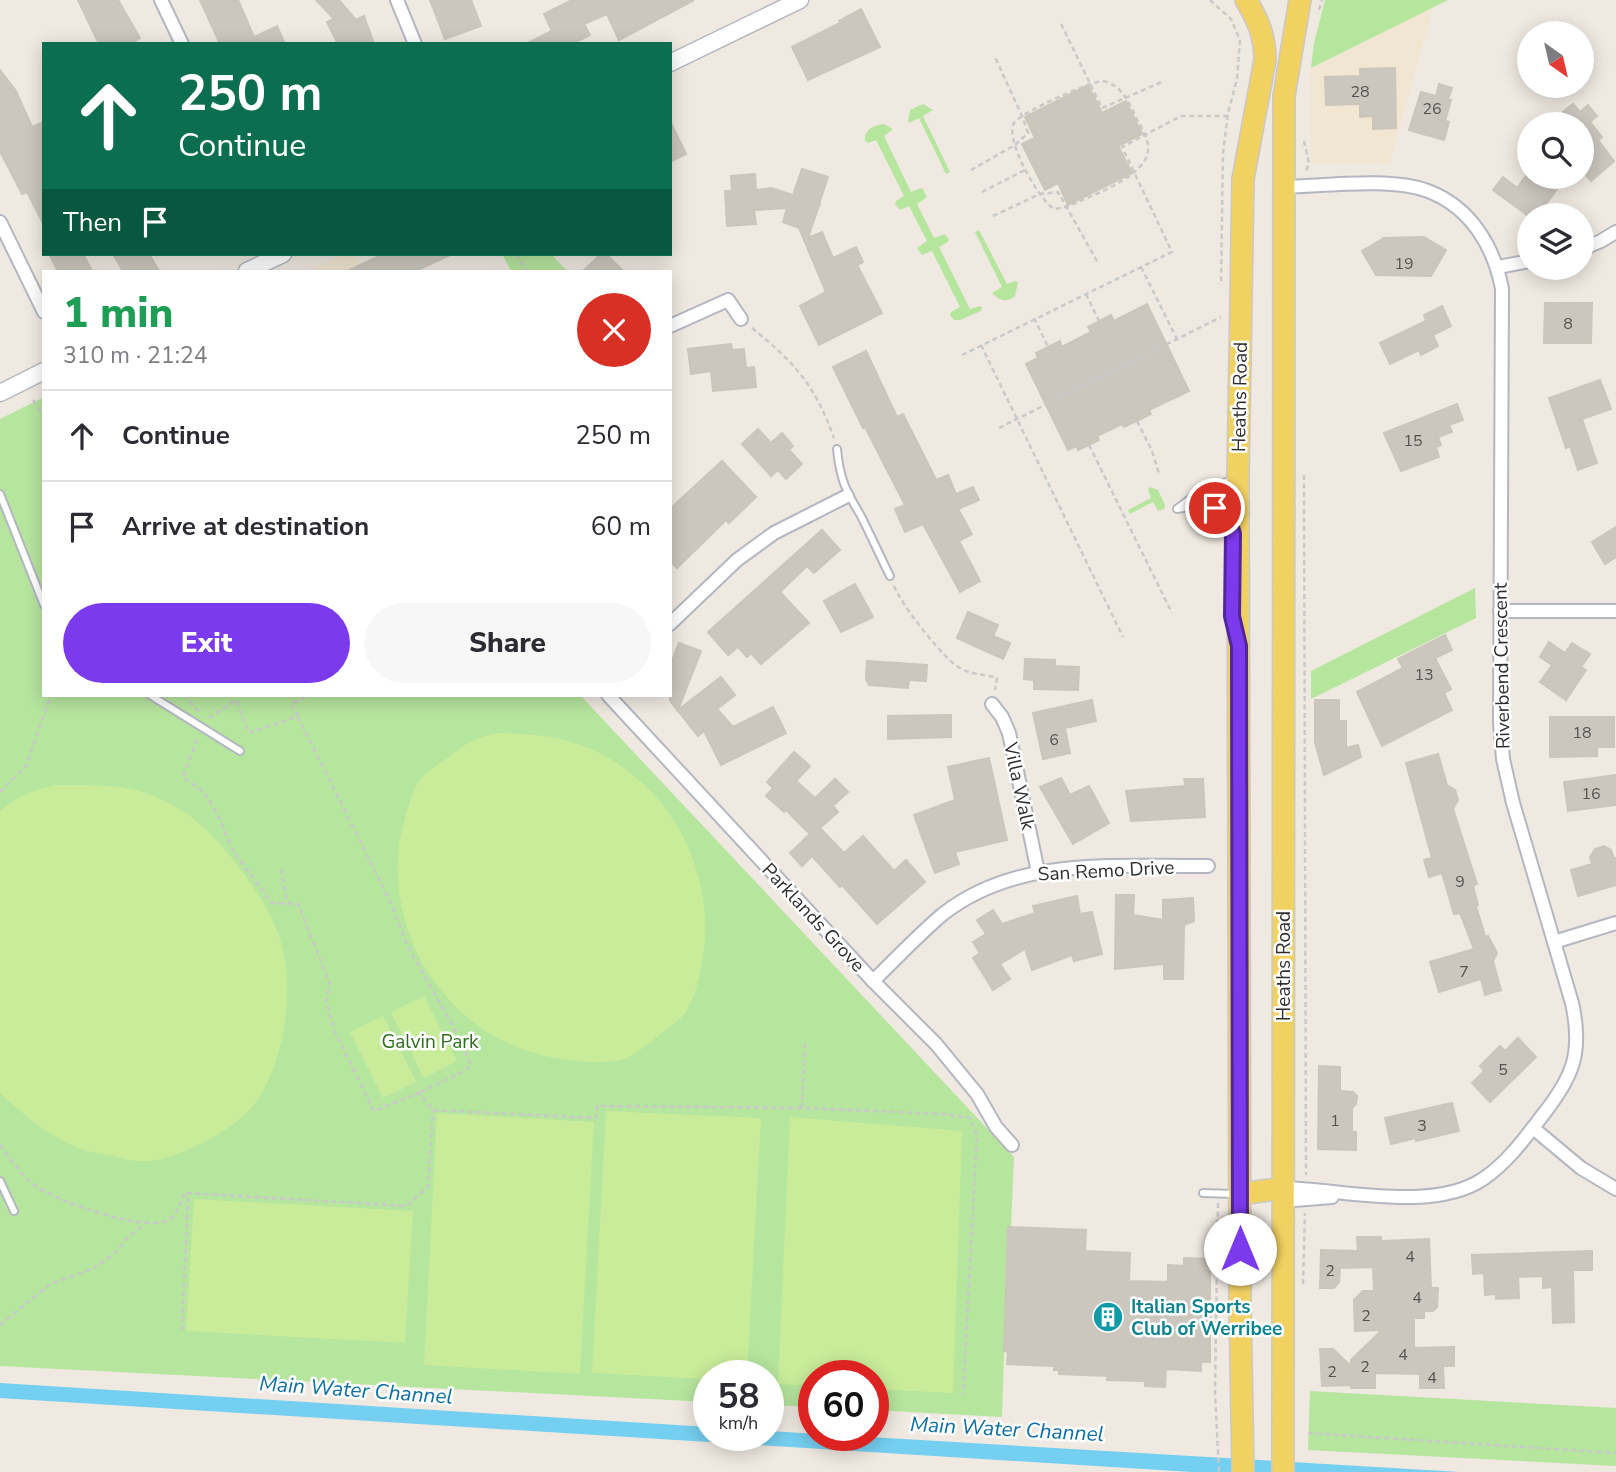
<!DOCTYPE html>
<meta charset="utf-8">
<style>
:root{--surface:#fff;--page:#f7f7f7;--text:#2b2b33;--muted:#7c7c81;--line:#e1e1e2;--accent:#7c3aed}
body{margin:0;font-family:"Nunito Sans",sans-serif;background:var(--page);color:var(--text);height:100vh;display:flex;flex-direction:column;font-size:26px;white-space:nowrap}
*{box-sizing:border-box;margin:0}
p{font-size:23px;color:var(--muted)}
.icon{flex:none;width:38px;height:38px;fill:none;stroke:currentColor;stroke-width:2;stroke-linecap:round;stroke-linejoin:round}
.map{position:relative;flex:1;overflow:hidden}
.side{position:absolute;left:42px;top:270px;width:630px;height:427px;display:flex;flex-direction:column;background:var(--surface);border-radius:0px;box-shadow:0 4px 18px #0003}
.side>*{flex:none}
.guide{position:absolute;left:42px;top:42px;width:630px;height:214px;border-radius:0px;box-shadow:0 4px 18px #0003;background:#0b6e4f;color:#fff;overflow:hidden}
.needle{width:46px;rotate:146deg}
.controls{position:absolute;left:1517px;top:21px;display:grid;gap:14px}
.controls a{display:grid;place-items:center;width:77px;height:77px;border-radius:50%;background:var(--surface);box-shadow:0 4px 18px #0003;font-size:35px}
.speed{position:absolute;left:693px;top:1360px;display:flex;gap:14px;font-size:35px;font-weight:700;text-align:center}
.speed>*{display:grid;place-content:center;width:91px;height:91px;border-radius:50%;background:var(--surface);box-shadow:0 4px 18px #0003;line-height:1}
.speed small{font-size:18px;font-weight:400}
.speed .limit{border:10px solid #d22;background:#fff;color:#111}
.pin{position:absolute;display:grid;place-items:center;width:60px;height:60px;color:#fff;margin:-30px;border:4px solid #fff;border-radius:50%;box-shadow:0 2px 7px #0007}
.me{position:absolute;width:77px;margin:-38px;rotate:0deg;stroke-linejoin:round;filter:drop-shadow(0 0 5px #0008)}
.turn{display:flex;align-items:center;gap:24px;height:147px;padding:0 21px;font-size:32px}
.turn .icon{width:91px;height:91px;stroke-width:2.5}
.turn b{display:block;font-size:49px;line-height:60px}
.then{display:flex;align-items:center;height:66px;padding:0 21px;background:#0003;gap:14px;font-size:26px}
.round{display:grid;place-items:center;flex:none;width:74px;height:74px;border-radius:37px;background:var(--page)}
.overview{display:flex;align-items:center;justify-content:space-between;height:119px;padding:0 21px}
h1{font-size:42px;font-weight:800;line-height:52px;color:#1e9e55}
.primary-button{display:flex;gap:14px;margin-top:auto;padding:14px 21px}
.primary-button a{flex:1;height:80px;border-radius:42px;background:var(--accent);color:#fff;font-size:28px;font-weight:800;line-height:80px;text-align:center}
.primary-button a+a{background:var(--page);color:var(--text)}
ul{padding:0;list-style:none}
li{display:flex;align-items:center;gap:21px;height:91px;padding:0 21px;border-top:2px solid var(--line)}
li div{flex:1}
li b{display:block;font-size:26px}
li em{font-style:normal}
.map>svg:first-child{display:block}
.education{fill:#f0e6d1}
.green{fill:#b6e59e}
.pitch{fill:#c9ec9a}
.water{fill:#75cff0}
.building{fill:#cbc7bf;stroke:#cbc5ba;stroke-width:2}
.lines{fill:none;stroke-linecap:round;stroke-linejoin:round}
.service-casing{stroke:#b4b7c1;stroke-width:10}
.minor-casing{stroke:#b4b7c1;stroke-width:16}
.tertiary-casing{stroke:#b4b7c1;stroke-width:19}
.primary-casing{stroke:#c9c9c9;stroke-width:24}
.path{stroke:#c9c9c9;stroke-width:2.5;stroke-dasharray:5 3.5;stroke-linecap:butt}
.service{stroke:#fff;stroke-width:6}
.minor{stroke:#fff;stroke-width:12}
.tertiary{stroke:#fff;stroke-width:16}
.primary{stroke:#f2d163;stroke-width:21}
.route-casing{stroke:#51269a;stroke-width:18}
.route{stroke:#7c3aed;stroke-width:12}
.labels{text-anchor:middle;stroke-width:5;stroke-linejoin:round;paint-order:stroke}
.number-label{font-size:16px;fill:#555452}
.street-label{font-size:19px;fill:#2e2e2e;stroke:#fff}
.park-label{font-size:19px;fill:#2c6e1b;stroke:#fff}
.culture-label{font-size:19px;font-weight:bold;fill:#0d838f;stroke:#fff;text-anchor:start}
.water-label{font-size:21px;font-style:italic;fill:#0d6fa3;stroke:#fff}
</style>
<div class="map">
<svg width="1616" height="1472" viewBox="0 0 1616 1472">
<rect width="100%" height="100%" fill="#efe9e1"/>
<g class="education">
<path d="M1433,7L1389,164H1311V68Z"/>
<path d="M344,254H355L363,271H308Z"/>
</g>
<g class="green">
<path d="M1325,0H1448L1311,68L1314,43Z"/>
<path d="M923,104L933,110L923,116L950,172L946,174L919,118L909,123L908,121L910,110Z"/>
<path d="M884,124L893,129L884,136L911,192L922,188L927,197L917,204L934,238L945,234L949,240L948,242L939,247L970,309L980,306L982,308L981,311L960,320H954L950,315L951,312L960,307L932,251L922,255L917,248L927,241L909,206L900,210L895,204L896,201L904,196L876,140L869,143L865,141C864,129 874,125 884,124Z"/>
<path d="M979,230L1007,284L1015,281L1018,282L1015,296C1006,303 999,301 992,293L1002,287L975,232Z"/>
<path d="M502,254H551L567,271H511Z"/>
<path d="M44,397V695H580L1014,1157L1011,1227L1008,1228L1002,1417L873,1410V1376H814V1407L768,1405V1376H709V1402L0,1366V419Z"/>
<path d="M1150,487L1158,490L1165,505L1164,509L1158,511L1153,502L1130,514L1128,510L1151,498L1148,490Z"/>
<path d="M1475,588L1476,618L1311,699V671Z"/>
<path d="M1310,1391L1616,1408V1466L1308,1450Z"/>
</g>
<g class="pitch">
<path d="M500,733C527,734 553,735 578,744C664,774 717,866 703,955C700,976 694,1009 676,1022C661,1033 645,1048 629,1057C613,1065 579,1062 561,1059C521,1053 482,1034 454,1005C405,955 385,881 406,814C410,802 414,785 423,776C430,769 440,763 449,757C470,741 473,738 500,733Z"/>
<path d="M54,785C82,786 112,783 139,791C184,805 210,829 238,866C258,893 275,917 283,950C294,997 283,1069 252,1107C237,1124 216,1136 196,1146C180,1153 162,1161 145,1161C133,1162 120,1158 109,1155C102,1154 94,1153 88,1151C54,1141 26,1117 0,1093V811C17,797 32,790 54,785Z"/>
<path d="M424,996L457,1061L424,1078L391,1012Z"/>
<path d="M383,1016L416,1082L383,1098L350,1032Z"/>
<path d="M606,1111L761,1118L747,1375L709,1376V1379L592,1373Z"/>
<path d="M437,1113L594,1122L580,1374L424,1365Z"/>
<path d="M790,1117L962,1131L953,1393L873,1389V1376H814V1386L778,1384Z"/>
<path d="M194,1199L413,1211L405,1343L186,1331Z"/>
</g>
<path class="water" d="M0,1383L709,1427V1435H768V1431L1460,1472H1192L0,1398Z"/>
<g class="building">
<path d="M78,0H118L140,38L131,44H99Z"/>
<path d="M200,0H238L254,37L277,26L285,44H220Z"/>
<path d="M316,0H339L356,20L364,16L374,44H338L327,22L334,19Z"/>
<path d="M430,0H471L481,26L445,39Z"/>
<path d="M572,0H694L619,40L607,14L584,24L590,35L572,44H526L552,31L544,14Z"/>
<path d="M861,9L880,47L808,80L792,47L840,23L839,21Z"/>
<path d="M1395,68L1396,128L1373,129V116L1360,117V104L1326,105L1325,77L1360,76V69Z"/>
<path d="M0,70L16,91L32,127L44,122V225L27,192L22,194L0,151Z"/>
<path d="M1439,84L1452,88L1448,100H1451L1445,121L1449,122L1444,140L1409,130L1421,92L1436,96Z"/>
<path d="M1088,85L1102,113L1126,101L1142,134L1118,146L1132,173L1068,205L1058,183L1045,190L1022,144L1035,138L1025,117Z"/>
<path d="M1573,104L1580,112L1588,105L1597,116L1590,122L1602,137L1598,140L1614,161L1591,181L1582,170V124H1565L1569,120L1563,112Z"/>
<path d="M670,121L686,154L670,162Z"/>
<path d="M802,169L828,177L819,204L821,205H819L808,238L822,232L833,258L856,247L863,262L857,265L882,313L819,345L800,306L826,292L799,228L783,222L787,208L754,210L756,224L727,226L725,191H732L731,176L755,174L756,190L771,188L793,195Z"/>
<path d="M1526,176L1542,188L1550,177L1560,185L1538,215H1527L1493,190L1503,177L1517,188Z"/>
<path d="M1424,237L1446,250L1431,276L1376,275L1362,251L1384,238Z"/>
<path d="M49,254H83L92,271H58Z"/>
<path d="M113,254H149L159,271H123Z"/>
<path d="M383,254H452L415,271H348Z"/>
<path d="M601,254H606L623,271H583Z"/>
<path d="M1545,303H1592L1591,343H1544Z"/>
<path d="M1147,304L1189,391L1149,410L1151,414L1124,427L1122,424L1097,436L1099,440L1078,450L1077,446L1068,450L1026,364L1038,358L1036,353L1060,341L1062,347L1091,332L1088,327L1111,315L1114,321Z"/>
<path d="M1442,306L1451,326L1433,335L1438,346L1421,355L1419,350L1390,364L1380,343L1426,321L1424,315Z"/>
<path d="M731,344L732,350L744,349L746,368L754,367L756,387L713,391L711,371L691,374L688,349Z"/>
<path d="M866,351L897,417L903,414L936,480L948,475L956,494L973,487L979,500L958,509L972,534L959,541L980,581L960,592L923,524L905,532L895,509L905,505L865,427L863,428L833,367Z"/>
<path d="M1600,380L1611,409L1582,419L1597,463L1578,470L1570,446L1566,448L1549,398Z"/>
<path d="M1457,404L1463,420L1449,425L1452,432L1438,437L1441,445L1436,447L1439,457L1401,471L1384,433Z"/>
<path d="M758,429L771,443L782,433L793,446L789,450L802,464L786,479L778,470L771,476L742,444Z"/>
<path d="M722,461L756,497L729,523L726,520L677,568L670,561V509Z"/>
<path d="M1616,527V557L1605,564L1592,542Z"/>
<path d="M822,530L840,550L814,573L807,566L780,592L809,623L761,664L751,653L747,657L738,647L728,655L708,632Z"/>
<path d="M855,584L873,617L841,632L824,601Z"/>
<path d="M968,612L998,625L993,636L1010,643L1003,659L957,638Z"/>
<path d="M1445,635L1452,650L1435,658L1451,689L1444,693L1452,710L1382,746L1357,692L1403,668L1398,659Z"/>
<path d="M1549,642L1565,653L1572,643L1590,654L1581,667L1586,670L1566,700L1540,682L1552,665L1540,657Z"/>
<path d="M679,643L701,651L678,710L721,677L735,695L717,709L733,727L773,707L786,733L721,765L704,731L698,736L670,701V666Z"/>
<path d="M1025,659L1055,660V666L1079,667L1078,690L1034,689V680L1024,679Z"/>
<path d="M867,661L927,665L926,681L909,680L908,688L869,685L866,679Z"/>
<path d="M1092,700L1096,721L1065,728L1070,753L1043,759L1033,713Z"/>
<path d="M1315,700H1339V721H1346V748L1358,745L1361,757L1324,775L1315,742Z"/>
<path d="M951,715V737L888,739V716Z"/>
<path d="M1550,717H1614V747H1597V756L1550,757Z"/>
<path d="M794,752L810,766L796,781L815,798L835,779L848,792L833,806L838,812L820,828L844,853L863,836L894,871L906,860L925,882L877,924L842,885L840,887L812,856L802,866L790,853L810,834L786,810L784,812L766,796L773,788L767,782Z"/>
<path d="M1438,754L1447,785L1455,790L1458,800L1453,809L1477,884L1473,886L1478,905L1476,906L1485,936H1488L1497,953L1493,961L1501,990L1485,995L1481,979L1439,992L1430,962L1474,949L1460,913L1454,914L1442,873L1429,877L1424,860L1432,858L1406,763Z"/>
<path d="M989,758L1007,840L955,852L959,864L935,873L914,815L955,800L948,767Z"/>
<path d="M1616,775V805L1568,811L1564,782Z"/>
<path d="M1061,778L1070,795L1089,786L1109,823L1073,844L1040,787Z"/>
<path d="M1184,779H1203L1205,817L1131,821L1126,791L1186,786Z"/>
<path d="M1604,846L1611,850L1614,858H1616V885L1578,896L1571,870L1592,864L1590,857L1595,849Z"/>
<path d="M1116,895H1134L1133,915L1163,920V900L1193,898L1194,921L1184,925L1183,979H1164V964L1115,969Z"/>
<path d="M1077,896L1080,914L1092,912L1102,954L1074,961L1072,955L1032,970L1025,949L1000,964L1010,979L993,990L973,958L980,953L973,942L986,934L977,920L993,910L1002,924L1035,913L1033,906Z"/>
<path d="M1518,1038L1536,1057L1490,1102L1472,1083L1484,1071L1480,1066L1500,1046L1505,1051Z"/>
<path d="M1319,1066L1340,1067V1091L1353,1092L1357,1096L1356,1104L1352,1108V1132H1356V1150L1318,1149Z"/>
<path d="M1452,1103L1459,1131L1416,1141V1138L1391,1144L1385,1118Z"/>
<path d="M1008,1227L1086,1230L1085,1251L1130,1253L1129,1281L1168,1282V1265L1184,1266V1258L1210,1259V1362H1201V1371L1166,1369L1165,1387L1145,1386V1381L1107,1380L1108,1376L1059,1374V1370H1054V1366L1007,1364L1008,1352L1004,1351Z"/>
<path d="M1357,1237H1381V1241L1429,1239L1431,1288H1438L1437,1307L1433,1311H1424V1318H1414V1348L1454,1347V1366H1443L1444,1388H1420V1374L1375,1373V1388H1351V1385L1322,1386L1320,1349H1333L1351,1366V1360L1382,1330L1355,1331L1354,1300L1363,1291H1374L1373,1267L1340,1268L1339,1282L1334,1288H1320L1321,1250L1358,1251Z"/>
<path d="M1592,1251V1270H1573L1574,1322L1553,1323L1552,1287L1543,1288V1276L1518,1277L1519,1298L1496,1299V1294L1485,1295L1484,1273L1473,1274L1472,1255Z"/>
</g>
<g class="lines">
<g class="service-casing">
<g id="service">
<path d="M837,449C840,480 846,491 861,516C871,536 880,556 890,576"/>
<path d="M0,494L44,605"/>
<path d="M1178,508L1194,496L1233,479"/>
<path d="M1177,509C1197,507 1223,500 1231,526"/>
<path d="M150,695L240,751"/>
<path d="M0,1181L14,1211"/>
<path d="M1203,1193L1235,1194"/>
</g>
</g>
<g class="minor-casing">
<g id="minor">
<path d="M161,0L182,44"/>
<path d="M397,0L415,44"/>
<path d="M0,222L44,312"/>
<path d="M1582,249L1601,241L1616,232"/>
<path d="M1498,267L1530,261"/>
<path d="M670,326L728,300L741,319"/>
<path d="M1500,611H1616"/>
<path d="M670,624L737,560L774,533L847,496"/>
<path d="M608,695L873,981L936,1044L977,1094L996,1127L1012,1145"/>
<path d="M992,704L1002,717L1009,733L1038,872"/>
<path d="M1554,942L1616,923"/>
<path d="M873,981C896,959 918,935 943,914C1018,855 1119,867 1208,866"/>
<path d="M1533,1128L1581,1168L1616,1189"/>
<path d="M1283,1188C1341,1189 1432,1213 1483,1179C1507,1163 1525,1138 1542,1116C1573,1077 1583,1053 1572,1003L1513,803L1503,759L1500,723L1502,289C1494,246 1470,207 1428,191C1390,177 1325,186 1284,187"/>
<path d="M1282,1201L1332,1197"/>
</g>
</g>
<g class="tertiary-casing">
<g id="tertiary">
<path d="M670,63L800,0"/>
<path d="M247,271L283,254"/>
<path d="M0,393L44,371"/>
</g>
</g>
<g class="primary-casing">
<g id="primary">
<path d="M1241,1194L1283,1188"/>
<path d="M1243,1472L1240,1304L1238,476L1243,179L1265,60C1265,36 1258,20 1246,0"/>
<path d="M1283,1472L1284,96L1300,0"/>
</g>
</g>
<g class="path">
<path d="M1210,0L1231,19L1240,40L1237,79L1228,113L1223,153L1221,285"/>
<path d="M1319,10L1322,0"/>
<path d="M1061,24L1102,108L1164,81"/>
<path d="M1103,81C1121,85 1127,99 1135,115C1140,126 1149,138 1148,150C1147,177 1088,197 1066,207L1054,209C1039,200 1004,139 1014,123C1021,112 1089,82 1103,81Z"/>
<path d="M1304,141L1309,163L1306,171"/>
<path d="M971,170L1015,145L1028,133L1022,116L995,57"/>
<path d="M982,192L1025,170"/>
<path d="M993,216L1040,194L1058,192L1098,263"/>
<path d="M516,254L527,271"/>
<path d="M1141,267L1177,339"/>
<path d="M1086,294L1099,321"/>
<path d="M1034,318L1048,347"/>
<path d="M752,328C795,363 815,385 834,438"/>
<path d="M981,345L1123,637"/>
<path d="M962,355L1172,252L1122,147L1181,116H1228"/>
<path d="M33,400L44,417"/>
<path d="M1137,421L1152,451L1159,474"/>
<path d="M999,428L1221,317"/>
<path d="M1089,445L1172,613"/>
<path d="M1304,475L1306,1175"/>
<path d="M894,586C901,604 943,659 960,668C972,675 984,674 997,678L995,690"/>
<path d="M184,695L199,712"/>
<path d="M298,717L391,903L408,947L457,1033L471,1065L462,1072L419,1093"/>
<path d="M209,718L236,700L249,733L298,716L291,704L311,695"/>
<path d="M197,739L183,777L204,792L219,817L232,849L272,903L298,904L330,984L326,1001L334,1030L374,1111L419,1093L433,1110L596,1118L597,1106L802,1108L945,1114L970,1118L977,1135L963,1395"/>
<path d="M0,792L26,766L51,695"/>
<path d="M281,869L287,903"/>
<path d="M802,1108L805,1042"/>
<path d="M0,1145C10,1159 21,1175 36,1186C56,1201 141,1231 165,1221C176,1217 179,1207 183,1196L188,1193"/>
<path d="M1218,1203L1215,1393L1219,1472"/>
<path d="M1303,1284L1305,1213"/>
<path d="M0,1325L50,1284L92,1269L114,1254L129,1236L141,1227L142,1223"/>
<path d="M182,1330L188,1193L406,1206L428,1187L433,1110"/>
<path d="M1308,1433L1616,1453"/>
</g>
<use href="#service" class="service"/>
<use href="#minor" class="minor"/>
<use href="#tertiary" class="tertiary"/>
<use href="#primary" class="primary"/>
</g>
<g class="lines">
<g class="route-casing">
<path id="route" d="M1215,508L1229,521L1233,534L1232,616L1239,646L1240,1249"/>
</g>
<use href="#route" class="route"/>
</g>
<defs>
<g id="building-disc" transform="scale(1.575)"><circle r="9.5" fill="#0f9aa8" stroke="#fff"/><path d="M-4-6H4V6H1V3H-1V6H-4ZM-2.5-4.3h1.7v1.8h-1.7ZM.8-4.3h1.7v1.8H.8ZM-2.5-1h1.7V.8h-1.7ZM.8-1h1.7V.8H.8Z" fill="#fff"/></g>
</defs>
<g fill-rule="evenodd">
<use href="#building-disc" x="1108" y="1317"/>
</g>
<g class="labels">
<g class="number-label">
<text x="1360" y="97">28</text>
<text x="1432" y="114">26</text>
<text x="1404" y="269">19</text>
<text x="1568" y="329">8</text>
<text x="1413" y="446">15</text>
<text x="1424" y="680">13</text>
<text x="1582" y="738">18</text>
<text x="1054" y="745">6</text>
<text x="1591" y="799">16</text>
<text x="1460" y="887">9</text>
<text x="1464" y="977">7</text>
<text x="1503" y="1075">5</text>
<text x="1335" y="1126">1</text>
<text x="1422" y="1131">3</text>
<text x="1410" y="1262">4</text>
<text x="1330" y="1276">2</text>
<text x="1417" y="1303">4</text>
<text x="1366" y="1321">2</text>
<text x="1403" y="1360">4</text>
<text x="1365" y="1372">2</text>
<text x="1332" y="1377">2</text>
<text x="1432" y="1383">4</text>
</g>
<g class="street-label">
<text transform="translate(1239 397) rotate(-89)" y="7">Heaths Road</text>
<text transform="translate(1501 666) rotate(-91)" y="7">Riverbend Crescent</text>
<text transform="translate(1020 786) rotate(78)" y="7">Villa Walk</text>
<text transform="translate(1106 870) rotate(-3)" y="7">San Remo Drive</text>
<text transform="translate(814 917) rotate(47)" y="7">Parklands Grove</text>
<text transform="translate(1283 966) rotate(-90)" y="7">Heaths Road</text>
</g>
<g class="park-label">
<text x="430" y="1048">Galvin Park</text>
</g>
<g class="culture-label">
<text x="1131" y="1313">Italian Sports<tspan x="1131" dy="22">Club of Werribee</tspan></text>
</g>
<g class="water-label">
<text transform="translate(356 1390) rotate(4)" y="7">Main Water Channel</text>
<text transform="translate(1007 1429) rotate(3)" y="7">Main Water Channel</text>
</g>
</g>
</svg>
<div class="controls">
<a><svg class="needle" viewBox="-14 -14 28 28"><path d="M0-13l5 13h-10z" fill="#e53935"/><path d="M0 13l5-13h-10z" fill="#7c7c81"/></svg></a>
<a><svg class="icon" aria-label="search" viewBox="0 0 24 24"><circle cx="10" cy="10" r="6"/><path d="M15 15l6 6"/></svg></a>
<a><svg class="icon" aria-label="layers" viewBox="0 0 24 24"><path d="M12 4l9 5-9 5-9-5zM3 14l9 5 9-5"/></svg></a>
</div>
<div class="speed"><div>58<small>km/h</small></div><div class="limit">60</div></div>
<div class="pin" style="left:1215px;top:508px;background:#d93025"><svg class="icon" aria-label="arrive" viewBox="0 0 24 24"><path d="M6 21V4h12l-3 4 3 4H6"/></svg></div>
<svg class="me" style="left:1240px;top:1249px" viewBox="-20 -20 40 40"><circle r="19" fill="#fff"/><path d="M0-13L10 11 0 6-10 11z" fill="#7c3aed"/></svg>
<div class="guide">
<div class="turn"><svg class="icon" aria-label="ahead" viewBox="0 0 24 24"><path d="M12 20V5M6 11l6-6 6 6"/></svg><div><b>250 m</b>Continue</div></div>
<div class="then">Then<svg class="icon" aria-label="arrive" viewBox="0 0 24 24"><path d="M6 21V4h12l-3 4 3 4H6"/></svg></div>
</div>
<section class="side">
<div class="overview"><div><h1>1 min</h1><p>310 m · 21:24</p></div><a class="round" style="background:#d93025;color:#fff"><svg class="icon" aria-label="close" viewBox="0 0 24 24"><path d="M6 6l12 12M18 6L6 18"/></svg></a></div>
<ul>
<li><svg class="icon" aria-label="ahead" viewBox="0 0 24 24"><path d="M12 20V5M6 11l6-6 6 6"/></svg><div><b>Continue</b></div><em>250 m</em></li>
<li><svg class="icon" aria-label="arrive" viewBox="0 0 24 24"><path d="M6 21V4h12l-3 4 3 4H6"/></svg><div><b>Arrive at destination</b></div><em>60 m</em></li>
</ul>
<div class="primary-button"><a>Exit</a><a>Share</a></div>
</section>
</div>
